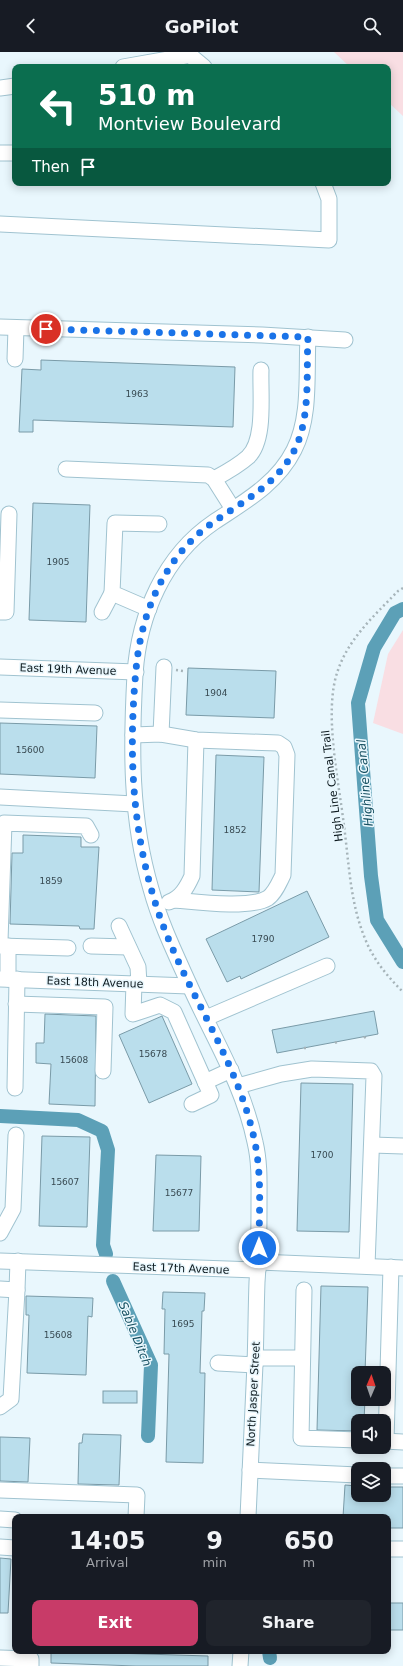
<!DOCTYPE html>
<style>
:root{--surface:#171b24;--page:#20242c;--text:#f1f3f6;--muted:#9ea1a6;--accent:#c83b68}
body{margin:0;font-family:"DejaVu Sans",sans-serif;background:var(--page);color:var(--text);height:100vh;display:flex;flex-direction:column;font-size:15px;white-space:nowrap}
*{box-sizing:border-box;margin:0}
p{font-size:13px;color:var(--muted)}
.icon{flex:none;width:22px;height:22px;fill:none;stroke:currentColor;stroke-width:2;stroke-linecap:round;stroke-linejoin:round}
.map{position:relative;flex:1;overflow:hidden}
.side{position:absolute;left:12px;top:1462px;width:379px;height:140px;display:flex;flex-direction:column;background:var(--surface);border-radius:8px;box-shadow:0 2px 10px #0003}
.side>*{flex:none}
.guide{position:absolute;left:12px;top:12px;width:379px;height:122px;border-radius:8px;box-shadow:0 2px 10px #0003;background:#0b6e4f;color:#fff;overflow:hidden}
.needle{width:26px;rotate:2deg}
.controls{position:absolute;left:351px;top:1314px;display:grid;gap:8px}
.controls a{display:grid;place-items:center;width:40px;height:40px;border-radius:8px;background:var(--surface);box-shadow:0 2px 10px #0003;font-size:20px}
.pin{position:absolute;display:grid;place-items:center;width:34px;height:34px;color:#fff;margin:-17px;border:2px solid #fff;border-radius:50%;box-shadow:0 1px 4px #0007}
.me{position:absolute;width:44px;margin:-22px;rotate:0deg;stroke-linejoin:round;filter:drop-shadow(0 0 3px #0008)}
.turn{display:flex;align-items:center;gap:14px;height:84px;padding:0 20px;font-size:18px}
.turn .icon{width:52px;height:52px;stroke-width:2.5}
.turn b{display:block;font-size:28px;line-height:34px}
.then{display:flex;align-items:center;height:38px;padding:0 20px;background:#0003;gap:8px;font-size:15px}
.eta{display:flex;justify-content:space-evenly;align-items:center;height:68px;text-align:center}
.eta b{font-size:24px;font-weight:600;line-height:28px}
.action{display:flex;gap:8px;margin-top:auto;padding:8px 20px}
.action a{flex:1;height:46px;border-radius:8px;background:var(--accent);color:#fff;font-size:16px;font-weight:600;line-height:46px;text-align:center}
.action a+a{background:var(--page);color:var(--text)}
header{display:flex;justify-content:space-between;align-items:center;height:52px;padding:0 20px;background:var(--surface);font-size:18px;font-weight:600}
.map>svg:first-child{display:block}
.green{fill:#f9dee3}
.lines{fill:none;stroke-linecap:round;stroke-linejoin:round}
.canal{stroke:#5ca0b7;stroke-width:14}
.building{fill:#badeec;stroke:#7a9ba8}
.minor-casing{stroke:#a0c3d0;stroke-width:17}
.path{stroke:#a6b4b9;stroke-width:2.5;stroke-dasharray:2 3;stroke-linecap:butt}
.minor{stroke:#fff;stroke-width:15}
.route{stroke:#1a73e8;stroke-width:7;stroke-dasharray:0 12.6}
.labels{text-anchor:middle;stroke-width:3;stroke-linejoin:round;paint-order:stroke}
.number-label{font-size:9px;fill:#384a52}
.street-label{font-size:11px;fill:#0c191e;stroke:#e9f7fd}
.water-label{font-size:12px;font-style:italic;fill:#154f60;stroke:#e9f7fd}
</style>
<header><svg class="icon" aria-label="back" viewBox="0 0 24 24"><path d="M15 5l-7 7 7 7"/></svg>GoPilot<svg class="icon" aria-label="search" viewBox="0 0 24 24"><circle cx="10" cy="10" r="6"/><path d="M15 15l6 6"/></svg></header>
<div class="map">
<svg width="403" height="1614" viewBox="0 0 403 1614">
<rect width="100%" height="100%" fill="#e9f7fd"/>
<g class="green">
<path d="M334,0H403V64L388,50V15H350Z"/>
<path d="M403,578V682L373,671L388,602Z"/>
</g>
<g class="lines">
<g class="canal">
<path d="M403,557L395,561L374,596L358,651L371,824L377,868L403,910"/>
<path d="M0,1064L78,1068L102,1079L108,1098L103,1193L106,1202"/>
<path d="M113,1229L151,1313L148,1384"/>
<path d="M269,1599L270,1606"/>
</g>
</g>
<g class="building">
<path d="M41,308L235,315L233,375L33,368V380H19L22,317L41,318Z"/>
<path d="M33,451L90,453L86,570L29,568Z"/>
<path d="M188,616L276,619L274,666L186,663Z"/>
<path d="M0,671L97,674L95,726L0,722Z"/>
<path d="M216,703L264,705L259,840L212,838Z"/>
<path d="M23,783L81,785V795H99L94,877H80L79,874L10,872L12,801H23Z"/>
<path d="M307,839L329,885L241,927L240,924L227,930L206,887Z"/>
<path d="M374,959L378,982L277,1001L272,978Z"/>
<path d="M45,962L96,964L95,1054L49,1052L51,1012L36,1011V991H44Z"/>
<path d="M162,964L192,1032L149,1051L119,983Z"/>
<path d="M301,1031L353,1032L349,1180L297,1179Z"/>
<path d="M42,1084L90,1085L87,1175L39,1174Z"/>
<path d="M156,1103L201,1104L199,1179H153Z"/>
<path d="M321,1234L368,1235L365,1321H358V1347H365L364,1369H358V1379L317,1378Z"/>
<path d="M163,1240L205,1241L204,1259H202L200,1321H205L203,1411L166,1410L169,1302H164L165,1257H162Z"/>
<path d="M26,1244L93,1246L92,1265L88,1264L86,1323L27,1321L29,1263H26Z"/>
<rect x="103" y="1339" width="34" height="12"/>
<path d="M83,1382L121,1383L119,1433L78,1432L79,1391H82Z"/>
<path d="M0,1385L30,1386L28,1430L0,1429Z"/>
<path d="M345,1433L358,1434V1443H384V1435H403V1476H388V1465H343Z"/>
<path d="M0,1506L11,1507L8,1561H0Z"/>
<rect x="388" y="1551" width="15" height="27"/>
<path d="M51,1599L208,1604V1614H136L51,1611Z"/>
</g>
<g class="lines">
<g class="minor-casing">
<g id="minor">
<path d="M186,0L204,15"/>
<path d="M123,15L191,3"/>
<path d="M0,36L15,34"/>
<path d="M0,101H15"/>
<path d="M0,172L329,188V147L323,131"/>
<path d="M0,275L262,283L345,288"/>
<path d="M15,307L16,276"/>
<path d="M66,417L208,423L214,427L233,457"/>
<path d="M214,427C225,421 238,414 248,405C266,388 260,342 261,318"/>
<path d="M149,557L112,541L115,471L159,472"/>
<path d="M0,560H6L9,462"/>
<path d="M102,560L112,541"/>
<path d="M0,615L136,620"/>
<path d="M0,658L95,661"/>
<path d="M161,682L164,615"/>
<path d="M133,683L161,682L196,688L278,691L284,695L287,703L283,823C279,831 275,841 268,846C250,857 197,850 175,848"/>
<path d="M0,745L134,752"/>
<path d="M169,850C181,846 187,835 192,824L196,688"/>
<path d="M119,874L138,915L139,932"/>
<path d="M0,889L4,771L86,774L91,783"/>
<path d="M0,894L68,896"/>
<path d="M91,894L128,895"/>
<path d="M0,927L189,934"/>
<path d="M8,927V894"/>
<path d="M134,931L133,962L160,953L174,960L211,1043L192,1052"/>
<path d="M16,952L105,955L103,1019"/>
<path d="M206,966L327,914"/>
<path d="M205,1030L231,1018"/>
<path d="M238,1034L281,1022L312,1017L371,1019L374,1024L367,1214"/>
<path d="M15,1036L17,927"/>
<path d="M372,1093L403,1094"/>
<path d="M0,1181L13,1157L16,1083"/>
<path d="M0,1209L258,1218"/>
<path d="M259,1210L403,1216"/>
<path d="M0,1237L17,1238L18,1209"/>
<path d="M304,1238L301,1386L358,1388"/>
<path d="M255,1306H302"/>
<path d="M218,1311L255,1313"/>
<path d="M0,1355L11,1347L17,1238"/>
<path d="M384,1389L403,1390"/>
<path d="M386,1389L391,1215"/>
<path d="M250,1418L358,1423"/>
<path d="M384,1424H403"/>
<path d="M0,1438L137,1443L136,1465"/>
<path d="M248,1465C250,1414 253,1363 255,1312C256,1285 256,1257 257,1230C259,1204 259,1179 259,1153C259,1132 260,1111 255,1090C243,1032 212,984 189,932C175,901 160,870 151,837C130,766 131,695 135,622C139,563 164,504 214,470C244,450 277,432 294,398C311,365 306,321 308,285"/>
<path d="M0,1467L15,1468"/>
<path d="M0,1495L15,1496"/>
<path d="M388,1497H403"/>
<path d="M0,1606L31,1607V1614"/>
<path d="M240,1614L241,1599"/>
</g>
</g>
<g class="path">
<path d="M403,536L398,539C375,563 349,586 338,618C323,659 339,730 344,774C349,811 350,849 364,884C372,906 387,924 403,940"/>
<path d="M176,618L183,619"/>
<path d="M364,986L366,984"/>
<path d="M335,991L337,990"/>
<path d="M304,996H307"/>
</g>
<use href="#minor" class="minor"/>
</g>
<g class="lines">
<path class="route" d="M46,277L308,285C306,322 311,366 294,399C276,433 242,450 212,471C164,506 141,560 136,618C128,702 132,785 160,865C187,942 239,1010 255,1091C262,1125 259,1162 259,1196"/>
</g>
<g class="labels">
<g class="number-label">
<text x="137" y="345">1963</text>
<text x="58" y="513">1905</text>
<text x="216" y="644">1904</text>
<text x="30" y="701">15600</text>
<text x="235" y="781">1852</text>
<text x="51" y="832">1859</text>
<text x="263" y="890">1790</text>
<text x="153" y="1005">15678</text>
<text x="74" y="1011">15608</text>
<text x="322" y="1106">1700</text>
<text x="65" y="1133">15607</text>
<text x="179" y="1144">15677</text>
<text x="183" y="1275">1695</text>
<text x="58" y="1286">15608</text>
</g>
<g class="street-label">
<text transform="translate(68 617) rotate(2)" y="4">East 19th Avenue</text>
<text transform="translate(332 734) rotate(-97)" y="4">High Line Canal Trail</text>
<text transform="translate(95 930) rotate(2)" y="4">East 18th Avenue</text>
<text transform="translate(181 1216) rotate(2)" y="4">East 17th Avenue</text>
<text transform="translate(253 1342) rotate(-87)" y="4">North Jasper Street</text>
</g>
<g class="water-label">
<text transform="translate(365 731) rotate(-95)" y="4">Highline Canal</text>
<text transform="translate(135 1282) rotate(68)" y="4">Sable Ditch</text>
</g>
</g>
</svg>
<div class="controls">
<a><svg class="needle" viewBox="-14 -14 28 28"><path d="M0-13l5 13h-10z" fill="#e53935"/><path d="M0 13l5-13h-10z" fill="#9ea1a6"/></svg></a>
<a><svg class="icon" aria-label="sound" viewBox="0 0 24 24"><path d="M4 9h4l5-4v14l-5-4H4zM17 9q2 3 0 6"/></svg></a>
<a><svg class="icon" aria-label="layers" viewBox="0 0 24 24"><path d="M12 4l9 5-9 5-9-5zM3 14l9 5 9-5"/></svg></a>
</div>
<div class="pin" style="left:46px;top:277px;background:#d93025"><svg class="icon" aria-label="arrive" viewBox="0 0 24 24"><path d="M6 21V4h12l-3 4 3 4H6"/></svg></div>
<svg class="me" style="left:259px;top:1196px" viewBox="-20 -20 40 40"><circle r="17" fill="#1a73e8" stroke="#fff" stroke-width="3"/><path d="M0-11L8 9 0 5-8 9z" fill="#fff"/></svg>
<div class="guide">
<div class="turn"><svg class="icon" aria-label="left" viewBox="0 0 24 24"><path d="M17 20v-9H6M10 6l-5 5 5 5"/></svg><div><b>510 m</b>Montview Boulevard</div></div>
<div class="then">Then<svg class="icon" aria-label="arrive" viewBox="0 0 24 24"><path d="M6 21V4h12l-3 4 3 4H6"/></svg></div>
</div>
<section class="side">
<div class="eta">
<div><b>14:05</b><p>Arrival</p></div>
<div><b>9</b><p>min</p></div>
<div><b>650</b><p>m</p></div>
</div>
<div class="action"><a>Exit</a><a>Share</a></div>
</section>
</div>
